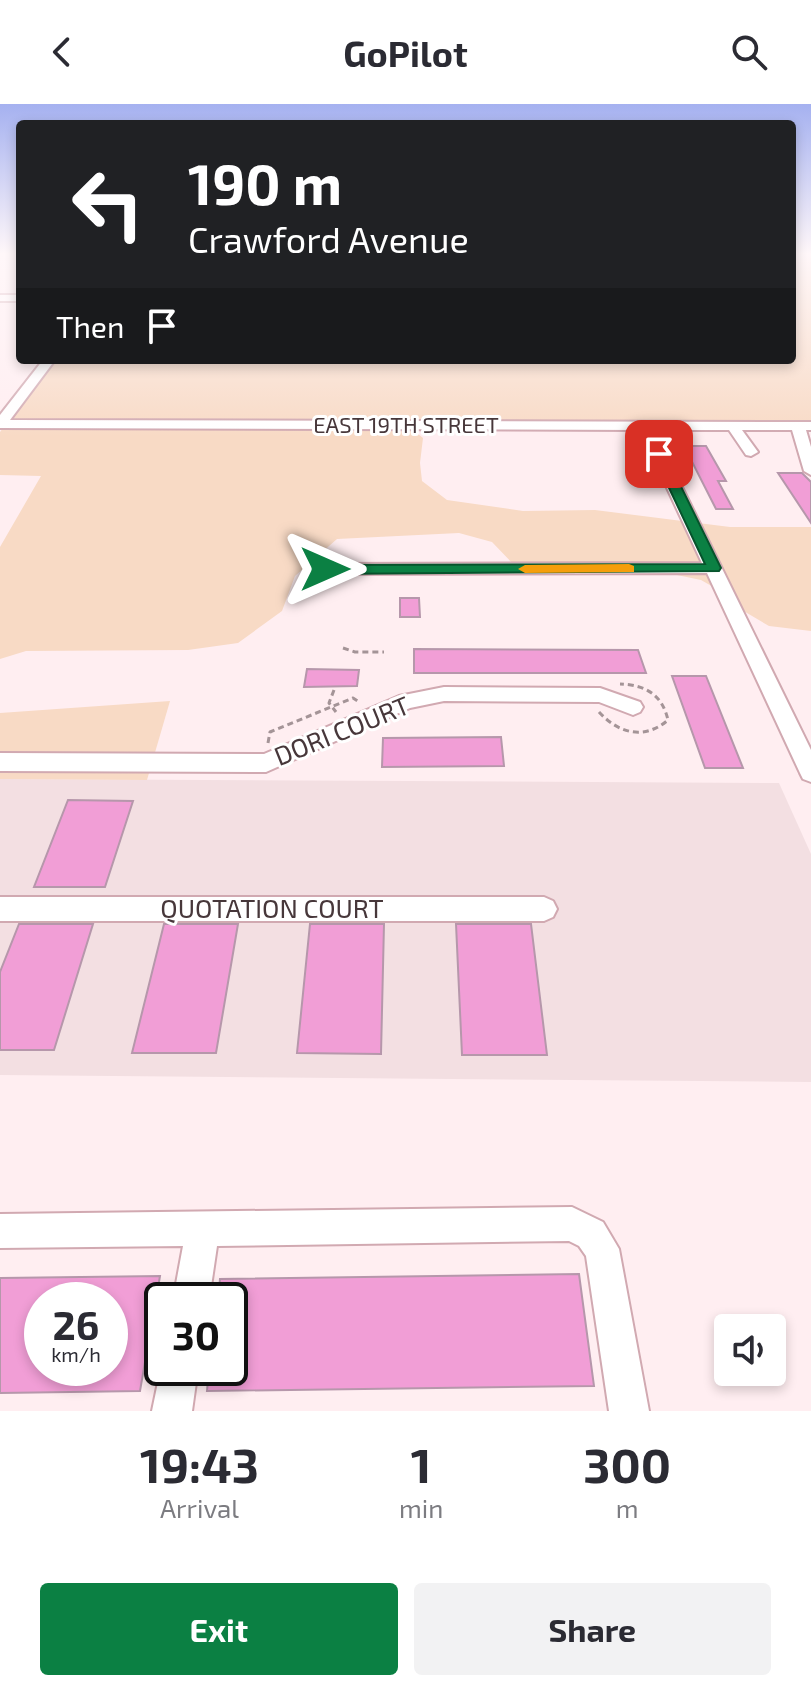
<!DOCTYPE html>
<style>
:root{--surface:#fff;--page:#f2f2f3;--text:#2b2b33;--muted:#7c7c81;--accent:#0b8043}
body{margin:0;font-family:"Exo 2",sans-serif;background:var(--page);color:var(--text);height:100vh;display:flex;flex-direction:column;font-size:30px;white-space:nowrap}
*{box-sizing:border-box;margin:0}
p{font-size:26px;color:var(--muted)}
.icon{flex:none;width:44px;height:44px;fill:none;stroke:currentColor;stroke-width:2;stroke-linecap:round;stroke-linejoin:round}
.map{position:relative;height:1307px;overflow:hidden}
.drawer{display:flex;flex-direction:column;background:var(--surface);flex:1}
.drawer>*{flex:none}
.guide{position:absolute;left:16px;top:16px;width:780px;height:244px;border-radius:8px;box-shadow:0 4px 12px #0003;background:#202124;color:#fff;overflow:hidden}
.tools{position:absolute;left:714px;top:1210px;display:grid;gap:16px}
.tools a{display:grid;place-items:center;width:72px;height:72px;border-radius:8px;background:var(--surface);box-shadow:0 4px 12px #0003;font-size:40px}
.speed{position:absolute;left:24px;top:1178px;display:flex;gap:16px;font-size:40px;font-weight:700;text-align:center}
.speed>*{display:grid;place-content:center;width:104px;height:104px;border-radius:50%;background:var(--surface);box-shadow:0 4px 12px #0003;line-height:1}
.speed small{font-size:20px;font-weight:400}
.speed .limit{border:4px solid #111;border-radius:12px;background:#fff;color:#111}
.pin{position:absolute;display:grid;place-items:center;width:68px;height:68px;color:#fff;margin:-34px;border-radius:16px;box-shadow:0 4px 12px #0006}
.me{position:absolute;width:88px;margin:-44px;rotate:90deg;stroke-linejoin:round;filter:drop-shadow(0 0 6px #0008)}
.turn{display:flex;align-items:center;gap:28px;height:168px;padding:0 40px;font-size:36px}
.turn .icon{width:104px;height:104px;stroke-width:2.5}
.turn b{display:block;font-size:56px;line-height:68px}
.then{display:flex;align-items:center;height:76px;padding:0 40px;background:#0003;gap:16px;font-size:30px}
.eta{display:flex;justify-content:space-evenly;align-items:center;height:136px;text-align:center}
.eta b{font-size:48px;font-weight:700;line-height:56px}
.action{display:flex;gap:16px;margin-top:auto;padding:16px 40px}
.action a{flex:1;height:92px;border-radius:8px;background:var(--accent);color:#fff;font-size:32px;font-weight:700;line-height:92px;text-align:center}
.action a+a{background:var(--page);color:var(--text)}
header{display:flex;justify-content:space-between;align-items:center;height:104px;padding:0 40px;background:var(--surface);font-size:36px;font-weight:700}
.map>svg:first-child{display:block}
.built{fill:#f3dfe2}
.green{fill:#f8dac5}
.building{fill:#f19ed6;stroke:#b697ab;stroke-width:2;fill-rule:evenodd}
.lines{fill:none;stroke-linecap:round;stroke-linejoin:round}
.minor-casing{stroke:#d1a9b1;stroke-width:4}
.path{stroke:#a49497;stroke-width:3;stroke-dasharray:6 4;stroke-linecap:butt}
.minor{fill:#fff;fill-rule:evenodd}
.route{fill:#0b8043;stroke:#07532c;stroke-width:2}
.slow{fill:#f59e0b}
.labels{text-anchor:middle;stroke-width:6;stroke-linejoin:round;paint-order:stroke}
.far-street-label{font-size:22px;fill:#47373a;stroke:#fff}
.street-label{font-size:26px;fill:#47373a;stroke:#fff}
</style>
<header><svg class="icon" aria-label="back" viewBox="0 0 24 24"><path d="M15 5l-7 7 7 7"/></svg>GoPilot<svg class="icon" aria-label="search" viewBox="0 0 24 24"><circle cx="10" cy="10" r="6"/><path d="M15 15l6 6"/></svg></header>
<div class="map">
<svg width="811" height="1307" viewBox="0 0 811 1307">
<rect width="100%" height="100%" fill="#ffeef1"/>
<path class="built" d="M0,675L779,679L811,750V978L0,971Z"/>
<g class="green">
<path d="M792,150H811V324H411L423,334L420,359L422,377L447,396L523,407L595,406L730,423H811V527L769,522L735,502L722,488L701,476L648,465L513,460L492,438L459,429L337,435L295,472L282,507L238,539L188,546L26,547L0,555V443L41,372L0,371V328L54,256H792Z"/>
<path d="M170,597L147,676L0,675V609Z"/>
</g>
<g class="building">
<path d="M684,342H706L726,377H718L733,405H716Z"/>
<path d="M778,369H802L811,378V419Z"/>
<path d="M400,494H419L420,513H400Z"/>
<path d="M414,545L638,546L646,569H414Z"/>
<path d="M307,565L359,566L357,582L304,583Z"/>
<path d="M672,572H706L743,664H705Z"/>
<path d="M501,633L504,662L382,663L383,634Z"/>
<path d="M68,696L133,697L105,783H34Z"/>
<path d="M19,820H93L54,946H0V868Z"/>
<path d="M164,820H238L216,949H132Z"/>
<path d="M310,820H384L381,950L297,949Z"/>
<path d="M456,820H531L547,951H462Z"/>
<path d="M579,1170L594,1282L207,1287L209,1264H230V1196H218L220,1175Z"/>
<path d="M160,1172L140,1287L0,1289V1174ZM42,1196H110V1264H42Z"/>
</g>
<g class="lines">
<g class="minor-casing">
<g id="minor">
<rect x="0" y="191" width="20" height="6"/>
<path d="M43,256H55L10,316L811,318V326H806L811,343V371L804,367L792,326H742L758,348L751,352L746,351L729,326H654L811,646V678L803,675L800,669L707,469L325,470L316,465L325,460L702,459L640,326L0,324V311Z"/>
<path d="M444,583L600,584L640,598L643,603L640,608L633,611L599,598L444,597L410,604L266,668L0,667V649L264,650L399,592Z"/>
<path d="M0,793H544L553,797L557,805L553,813L544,817H0Z"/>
<path d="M572,1103L603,1118L619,1145L649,1307H609L586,1152L579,1142L569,1137L217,1142L209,1196H173L183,1142L0,1144V1110Z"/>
<path d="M162,1259V1264H198L192,1307H152Z"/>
</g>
</g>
<g class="path">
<path d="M343,544L355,548H384"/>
<path d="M334,586L329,599L336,608"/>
<path d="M599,608C619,630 645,636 668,616C662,590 645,581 620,580"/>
<path d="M268,639L270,628L353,594L359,598"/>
</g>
<use href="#minor" class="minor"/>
</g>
<linearGradient id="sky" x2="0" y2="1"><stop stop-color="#a5b1f0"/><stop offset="0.45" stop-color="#fff7f9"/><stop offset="1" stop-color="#fff7f9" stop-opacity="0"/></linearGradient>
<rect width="811" height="333" fill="url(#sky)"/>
<path class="route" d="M655,347L665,350L721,464L719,467L325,470L318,465L325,461L705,460L653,350Z"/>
<path class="slow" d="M629,460L634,462V468L525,469L518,465L525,461Z"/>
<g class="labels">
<g class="far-street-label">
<text x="406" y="329">EAST 19TH STREET</text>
</g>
<g class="street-label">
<text transform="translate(342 627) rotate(-22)" y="9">DORI COURT</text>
<text x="272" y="814">QUOTATION COURT</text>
</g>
</g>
</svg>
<div class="tools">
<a><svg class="icon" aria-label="sound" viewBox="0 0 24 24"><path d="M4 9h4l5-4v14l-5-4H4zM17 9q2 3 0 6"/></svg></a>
</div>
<div class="speed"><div>26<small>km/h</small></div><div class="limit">30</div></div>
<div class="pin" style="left:659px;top:350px;background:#d93025"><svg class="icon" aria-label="arrive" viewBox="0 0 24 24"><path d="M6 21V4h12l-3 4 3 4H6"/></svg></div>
<svg class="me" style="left:325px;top:465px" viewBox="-20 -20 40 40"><path d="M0-17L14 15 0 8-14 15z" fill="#0b8043" stroke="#fff" stroke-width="4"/></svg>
<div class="guide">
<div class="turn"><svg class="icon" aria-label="left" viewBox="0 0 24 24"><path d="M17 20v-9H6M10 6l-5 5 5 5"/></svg><div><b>190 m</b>Crawford Avenue</div></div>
<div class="then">Then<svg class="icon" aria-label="arrive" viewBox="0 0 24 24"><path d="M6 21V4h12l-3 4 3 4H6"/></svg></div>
</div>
</div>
<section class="drawer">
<div class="eta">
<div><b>19:43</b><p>Arrival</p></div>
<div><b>1</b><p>min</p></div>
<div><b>300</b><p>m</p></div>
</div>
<div class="action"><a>Exit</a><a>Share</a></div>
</section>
